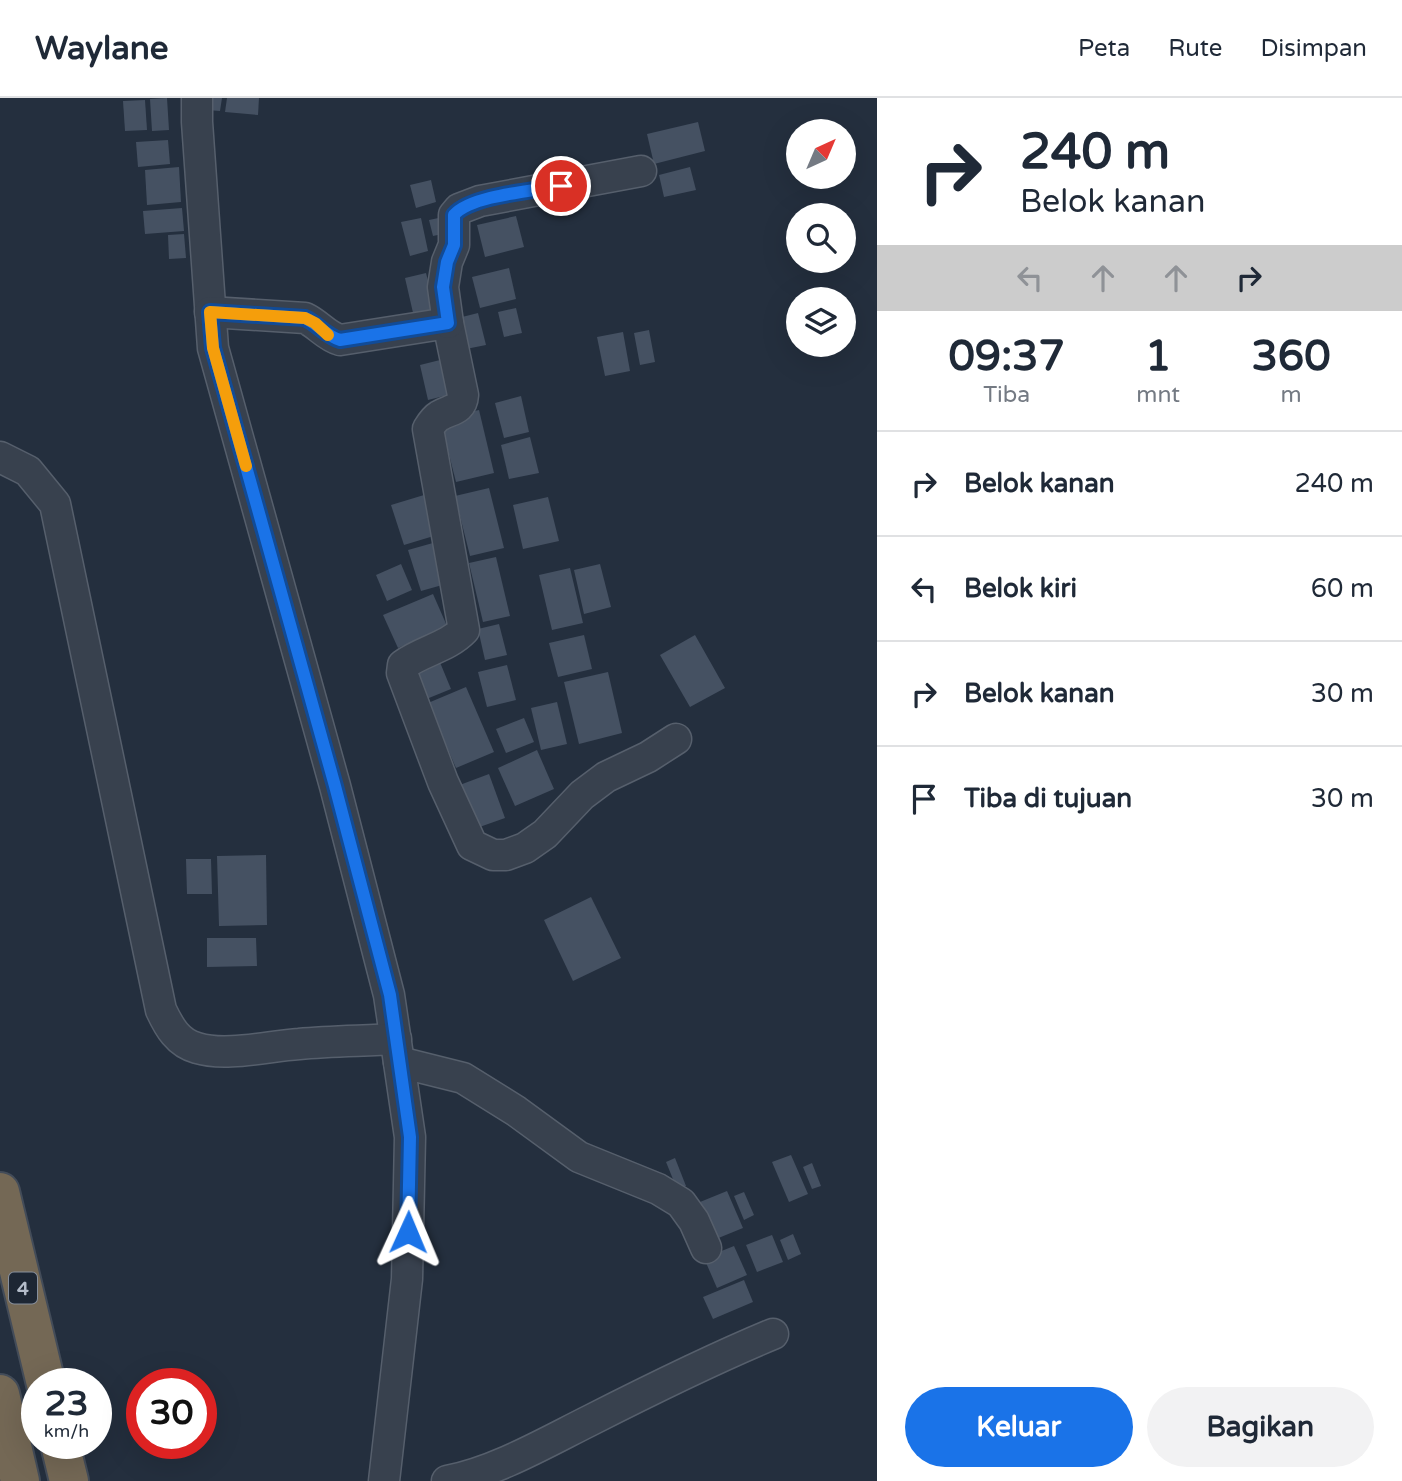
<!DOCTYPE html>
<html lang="id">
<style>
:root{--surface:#fff;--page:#f2f2f3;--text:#1f2937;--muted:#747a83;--line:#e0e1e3;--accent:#1a73e8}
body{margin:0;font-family:"Varela Round",sans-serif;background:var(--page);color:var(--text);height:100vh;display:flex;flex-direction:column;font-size:26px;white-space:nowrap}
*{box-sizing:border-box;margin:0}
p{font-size:23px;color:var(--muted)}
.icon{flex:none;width:38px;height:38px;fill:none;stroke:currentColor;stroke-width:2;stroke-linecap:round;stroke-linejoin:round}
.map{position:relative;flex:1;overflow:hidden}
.details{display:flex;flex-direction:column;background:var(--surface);width:525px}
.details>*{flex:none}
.top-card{background:#fff;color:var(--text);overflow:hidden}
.needle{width:46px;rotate:44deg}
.buttons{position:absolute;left:786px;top:21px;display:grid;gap:14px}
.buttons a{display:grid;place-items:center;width:70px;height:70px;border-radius:50%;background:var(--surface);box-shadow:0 7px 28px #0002;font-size:35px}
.speed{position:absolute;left:21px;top:1270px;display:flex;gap:14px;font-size:35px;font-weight:700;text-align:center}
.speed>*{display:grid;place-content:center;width:91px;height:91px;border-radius:50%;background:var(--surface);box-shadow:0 7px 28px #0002;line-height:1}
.speed small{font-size:18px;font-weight:400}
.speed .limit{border:10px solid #d22;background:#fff;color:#111}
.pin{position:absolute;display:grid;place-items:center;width:60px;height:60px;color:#fff;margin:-30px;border:4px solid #fff;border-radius:50%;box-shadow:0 2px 7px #0007}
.me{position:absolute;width:77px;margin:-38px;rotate:1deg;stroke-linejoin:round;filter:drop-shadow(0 0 5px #0008)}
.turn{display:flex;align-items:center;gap:24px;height:147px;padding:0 28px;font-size:32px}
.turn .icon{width:91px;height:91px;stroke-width:2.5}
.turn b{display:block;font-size:49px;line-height:60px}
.lanes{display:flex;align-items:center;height:66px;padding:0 28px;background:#0003;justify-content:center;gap:35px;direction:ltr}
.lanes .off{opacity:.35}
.eta{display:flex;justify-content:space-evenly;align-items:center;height:119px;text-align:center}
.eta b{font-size:42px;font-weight:800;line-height:49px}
.button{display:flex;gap:14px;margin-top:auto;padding:14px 28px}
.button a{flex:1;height:80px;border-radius:42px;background:var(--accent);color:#fff;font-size:28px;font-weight:800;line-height:80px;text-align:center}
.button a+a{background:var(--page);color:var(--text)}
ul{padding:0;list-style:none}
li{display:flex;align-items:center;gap:21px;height:105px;padding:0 28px;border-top:2px solid var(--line)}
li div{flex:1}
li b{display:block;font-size:26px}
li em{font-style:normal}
header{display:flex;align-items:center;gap:42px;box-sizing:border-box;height:98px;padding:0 35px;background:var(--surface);border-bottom:2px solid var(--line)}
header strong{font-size:33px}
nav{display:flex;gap:38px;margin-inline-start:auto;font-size:24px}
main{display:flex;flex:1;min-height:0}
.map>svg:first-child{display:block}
.building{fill:#455162}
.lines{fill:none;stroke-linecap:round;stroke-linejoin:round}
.minor-casing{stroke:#565f6c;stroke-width:33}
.motorway-casing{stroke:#434c59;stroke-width:42}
.minor{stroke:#38414e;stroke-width:30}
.motorway{stroke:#746855;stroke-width:38}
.route-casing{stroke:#114b97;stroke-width:18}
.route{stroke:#1a73e8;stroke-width:12}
.slow{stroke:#f59e0b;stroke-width:12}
.labels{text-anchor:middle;stroke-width:7;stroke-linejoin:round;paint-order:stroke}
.shield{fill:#1d2633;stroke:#878f9c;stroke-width:2}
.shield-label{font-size:19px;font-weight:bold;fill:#b4bcc9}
</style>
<header>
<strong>Waylane</strong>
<nav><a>Peta</a><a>Rute</a><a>Disimpan</a></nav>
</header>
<main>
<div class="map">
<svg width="877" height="1383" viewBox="0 0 877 1383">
<rect width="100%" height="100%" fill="#242f3e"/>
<g class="building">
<path d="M167,0L169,32L152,33L150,1Z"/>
<path d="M208,0H222L220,13L207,12Z"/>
<path d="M227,0H259L258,17L225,14Z"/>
<path d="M145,2L147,32L125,33L123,3Z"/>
<path d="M698,24L705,53L654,66L647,36Z"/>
<path d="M168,42L170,66L138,69L136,44Z"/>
<path d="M179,69L181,104L147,107L145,72Z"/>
<path d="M690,69L696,92L664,99L659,77Z"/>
<path d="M431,82L436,104L416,110L410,87Z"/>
<path d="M182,110L184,133L145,136L143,113Z"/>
<path d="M448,118L452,134L433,138L429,122Z"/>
<path d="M516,118L524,149L485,159L477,127Z"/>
<path d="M421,120L428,153L410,158L401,124Z"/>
<path d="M184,136L186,160L169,161L168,137Z"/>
<path d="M509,170L516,201L480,210L472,179Z"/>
<path d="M426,175L436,214L414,219L405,180Z"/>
<path d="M516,210L522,235L504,239L498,214Z"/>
<path d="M478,215L486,247L466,251L458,220Z"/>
<path d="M649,232L655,264L640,267L634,235Z"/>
<path d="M623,234L630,273L605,278L597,239Z"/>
<path d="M444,261L452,296L428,302L420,267Z"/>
<path d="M521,298L529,334L504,340L495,305Z"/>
<path d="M479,312L494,375L456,384L440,321Z"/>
<path d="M530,339L539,375L509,381L501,347Z"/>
<path d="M489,390L504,450L470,458L455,398Z"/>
<path d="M424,397L437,437L404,447L391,407Z"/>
<path d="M548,399L559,443L523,451L513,407Z"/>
<path d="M440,443L453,484L421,493L408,452Z"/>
<path d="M496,459L510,518L483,524L469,465Z"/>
<path d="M401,466L412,492L387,503L376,477Z"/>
<path d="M600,466L611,509L584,516L574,472Z"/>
<path d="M570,470L583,525L552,532L539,477Z"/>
<path d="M433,496L447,528L398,550L383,517Z"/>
<path d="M499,526L507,557L485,562L478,531Z"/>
<path d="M584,537L592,571L558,579L549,545Z"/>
<path d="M695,537L725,590L690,609L660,557Z"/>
<path d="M439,562L451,591L424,602L412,574Z"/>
<path d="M507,567L516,602L487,609L478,574Z"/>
<path d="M608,574L622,635L579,646L564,584Z"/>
<path d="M466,589L494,654L456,670L428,605Z"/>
<path d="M557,604L567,646L541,652L531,610Z"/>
<path d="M524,620L534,644L506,655L496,631Z"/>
<path d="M537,652L554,691L515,708L498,670Z"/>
<path d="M489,676L505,720L474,731L457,688Z"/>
<path d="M266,757L267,827L219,828L217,758Z"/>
<path d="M186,761H211L212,796H187Z"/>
<path d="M591,799L621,860L573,883L544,822Z"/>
<path d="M207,840H256L257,868L207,869Z"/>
<path d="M791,1057L808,1096L789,1104L772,1064Z"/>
<path d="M675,1060L686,1088L677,1091L666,1064Z"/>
<path d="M812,1065L821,1088L812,1091L803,1069Z"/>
<path d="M727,1093L743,1130L716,1141L700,1104Z"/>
<path d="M744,1094L754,1117L744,1122L734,1098Z"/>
<path d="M793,1136L801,1156L788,1162L780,1142Z"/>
<path d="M772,1137L783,1164L757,1174L746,1147Z"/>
<path d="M734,1148L747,1177L717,1190L704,1160Z"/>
<path d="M744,1182L753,1204L713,1221L703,1199Z"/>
</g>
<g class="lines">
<g class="minor-casing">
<g id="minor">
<path d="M197,0V24L213,250L335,688L389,897L410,1039L407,1181L384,1383"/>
<path d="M210,214L305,220C318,226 326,238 340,242L448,225L463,297C462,313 450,311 439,318C434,321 431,326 428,331L464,532C448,549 422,553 403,567L402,575L443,684L472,747L493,757H506L525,750L545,736L582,697L606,679L648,659L676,641"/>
<path d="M448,225L443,189L447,164L454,147V117L459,111L480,103L641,73"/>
<path d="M0,359L28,373L55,406L161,912C169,929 178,945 197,950C226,959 268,948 299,946C331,943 364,943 396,941"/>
<path d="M399,964L463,980L516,1013L579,1059L658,1091L681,1105L694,1123L706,1150"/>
<path d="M447,1383C495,1374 545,1345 589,1323C650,1292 710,1262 773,1236"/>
</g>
</g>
<g class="motorway-casing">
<g id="motorway">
<path d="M0,1094L46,1286"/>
<path d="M0,1296L20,1383"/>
<path d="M60,1346L69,1383"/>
</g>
</g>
<use href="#minor" class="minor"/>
<use href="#motorway" class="motorway"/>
</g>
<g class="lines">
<g class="route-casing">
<path id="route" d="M408,1134L410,1039L390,897L335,688L213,250L210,214L305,220C318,226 326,238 340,242L448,225L443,189L447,164L454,147V117C471,97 534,93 561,88"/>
</g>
<use href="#route" class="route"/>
<path class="slow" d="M246,368L213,250L210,214L305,220L315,225L328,237"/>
</g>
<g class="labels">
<rect class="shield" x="9" y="1174.5" width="28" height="31" rx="5"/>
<g class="shield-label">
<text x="23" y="1197">4</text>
</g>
</g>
</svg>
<div class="buttons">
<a><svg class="needle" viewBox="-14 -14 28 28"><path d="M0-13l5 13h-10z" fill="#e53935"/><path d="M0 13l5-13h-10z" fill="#747a83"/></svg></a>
<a><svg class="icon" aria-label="search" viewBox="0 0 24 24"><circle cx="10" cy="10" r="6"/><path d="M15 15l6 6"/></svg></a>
<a><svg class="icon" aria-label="layers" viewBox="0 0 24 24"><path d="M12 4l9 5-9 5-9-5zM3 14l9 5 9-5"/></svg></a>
</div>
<div class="speed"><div>23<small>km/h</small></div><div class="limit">30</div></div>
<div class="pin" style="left:561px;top:88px;background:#d93025"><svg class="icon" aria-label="arrive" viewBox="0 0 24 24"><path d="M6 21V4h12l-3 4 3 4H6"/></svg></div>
<svg class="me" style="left:408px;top:1134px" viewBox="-20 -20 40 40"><path d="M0-17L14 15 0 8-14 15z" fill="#1a73e8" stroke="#fff" stroke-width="4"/></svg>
</div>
<section class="details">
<div class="top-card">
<div class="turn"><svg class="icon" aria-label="right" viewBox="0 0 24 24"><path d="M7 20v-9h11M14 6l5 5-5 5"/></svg><div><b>240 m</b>Belok kanan</div></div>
<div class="lanes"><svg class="icon off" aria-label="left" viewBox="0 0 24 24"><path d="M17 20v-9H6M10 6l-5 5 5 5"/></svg><svg class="icon off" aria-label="ahead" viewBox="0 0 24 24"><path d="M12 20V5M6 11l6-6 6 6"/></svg><svg class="icon off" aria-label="ahead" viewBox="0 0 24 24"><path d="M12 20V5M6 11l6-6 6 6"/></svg><svg class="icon" aria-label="right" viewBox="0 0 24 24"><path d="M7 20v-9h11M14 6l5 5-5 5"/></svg></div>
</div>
<div class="eta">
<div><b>09:37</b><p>Tiba</p></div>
<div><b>1</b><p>mnt</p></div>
<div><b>360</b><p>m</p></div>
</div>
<ul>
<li><svg class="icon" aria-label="right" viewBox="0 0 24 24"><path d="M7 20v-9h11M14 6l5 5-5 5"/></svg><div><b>Belok kanan</b></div><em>240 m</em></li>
<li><svg class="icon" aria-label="left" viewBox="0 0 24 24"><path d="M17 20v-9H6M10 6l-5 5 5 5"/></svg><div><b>Belok kiri</b></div><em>60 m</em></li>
<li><svg class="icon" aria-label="right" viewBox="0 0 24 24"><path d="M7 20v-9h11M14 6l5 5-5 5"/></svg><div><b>Belok kanan</b></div><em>30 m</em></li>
<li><svg class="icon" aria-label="arrive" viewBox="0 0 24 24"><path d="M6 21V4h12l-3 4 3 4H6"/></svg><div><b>Tiba di tujuan</b></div><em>30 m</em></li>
</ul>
<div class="button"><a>Keluar</a><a>Bagikan</a></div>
</section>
</main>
